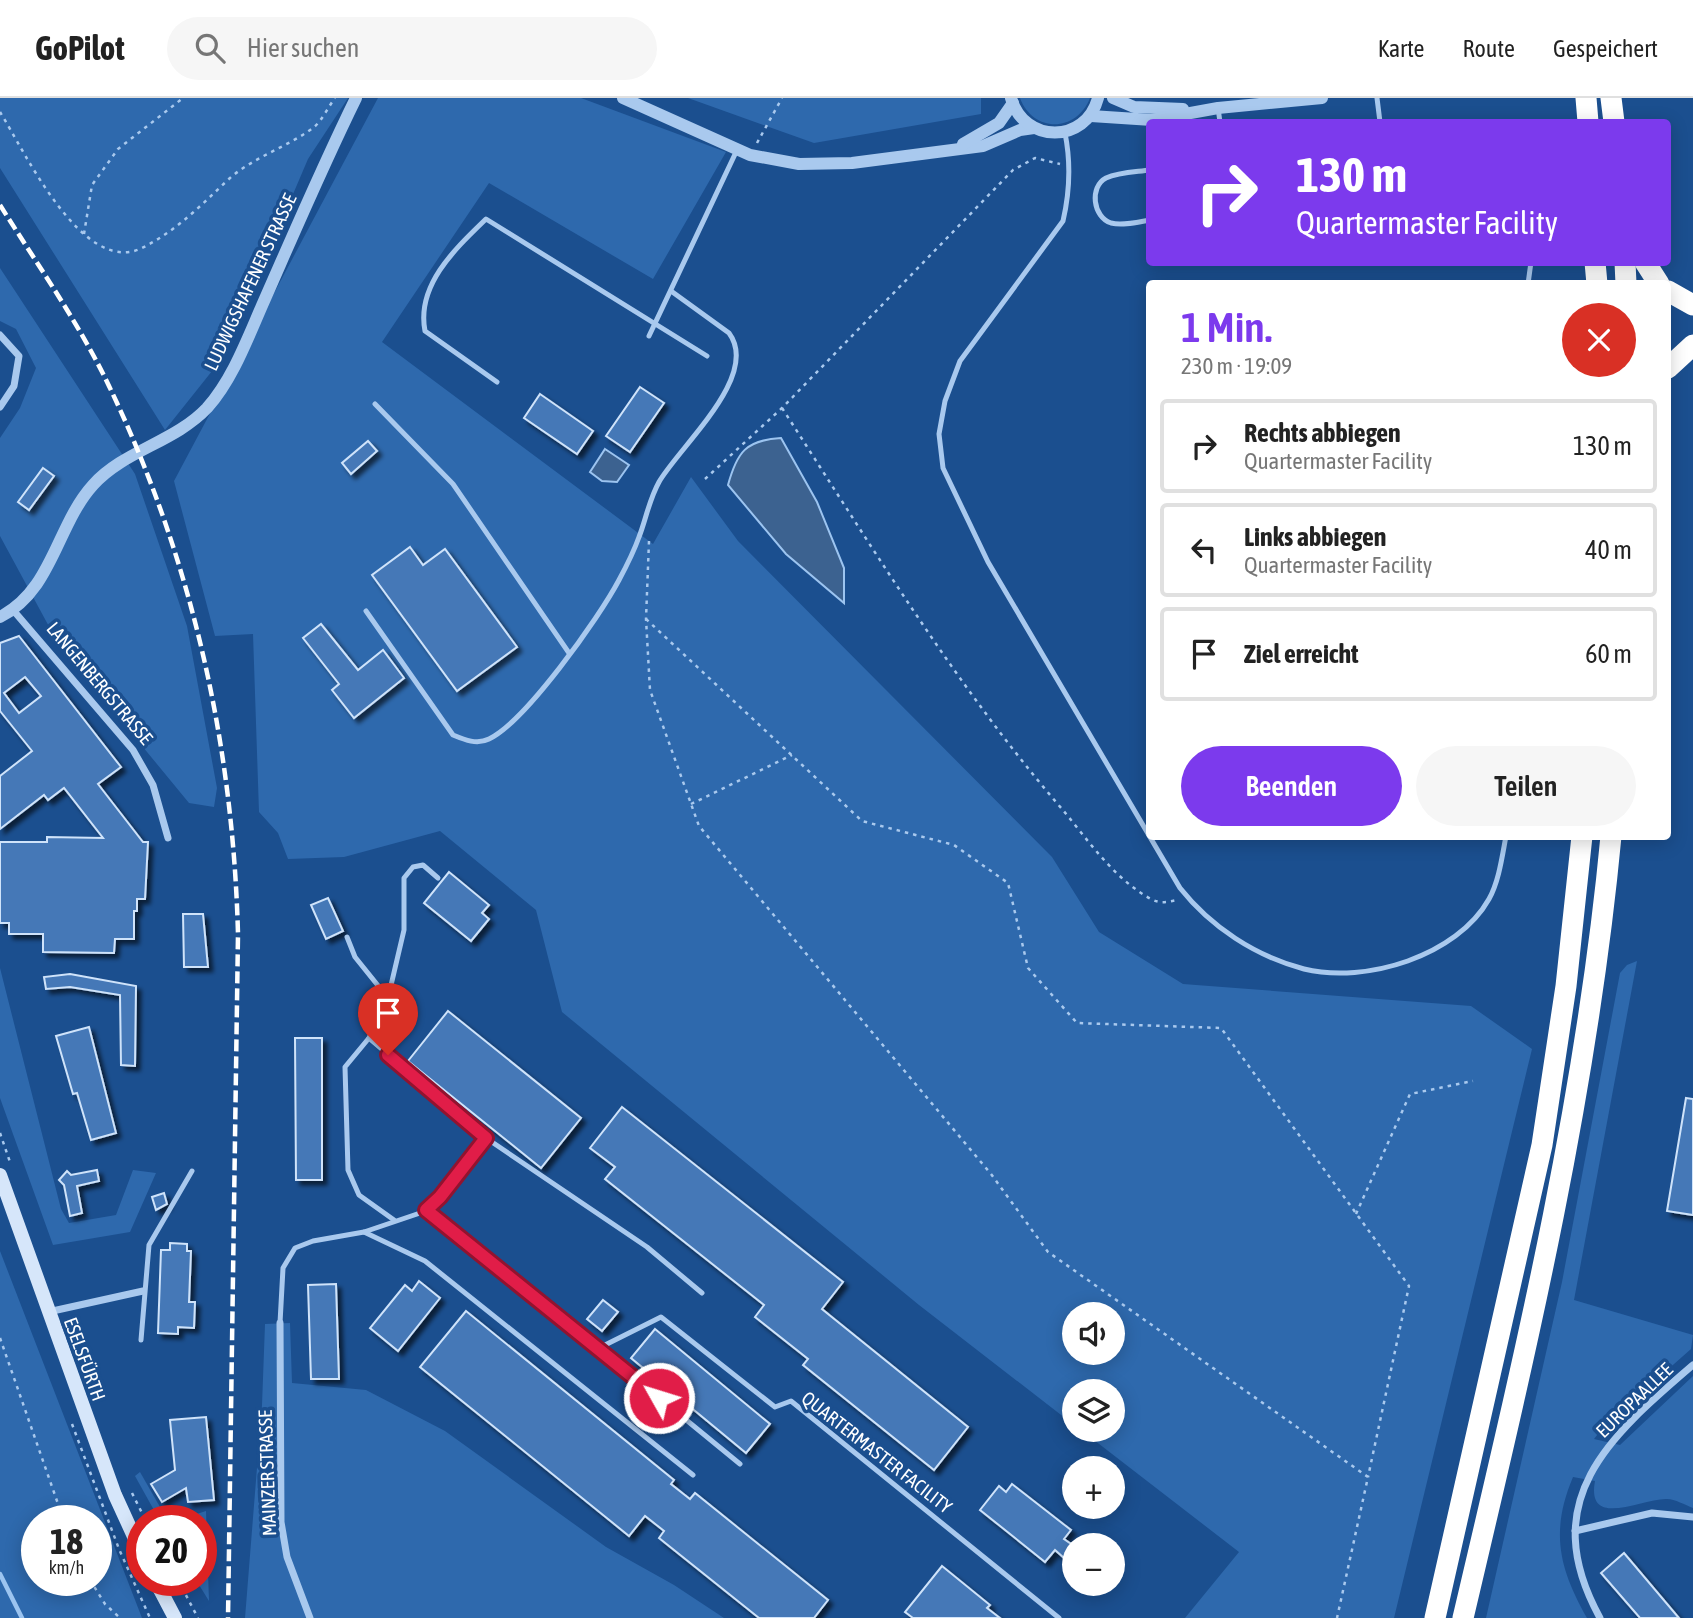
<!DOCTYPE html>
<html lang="de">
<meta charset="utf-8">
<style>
:root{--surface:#fff;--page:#f6f6f6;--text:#222;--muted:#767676;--line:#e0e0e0;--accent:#7c3aed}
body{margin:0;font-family:"Asap Condensed",sans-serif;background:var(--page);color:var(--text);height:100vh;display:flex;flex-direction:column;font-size:26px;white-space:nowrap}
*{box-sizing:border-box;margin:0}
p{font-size:23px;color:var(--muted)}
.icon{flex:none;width:38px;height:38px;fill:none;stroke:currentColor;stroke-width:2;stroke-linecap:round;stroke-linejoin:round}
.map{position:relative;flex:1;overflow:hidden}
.side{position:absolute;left:1146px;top:182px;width:525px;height:560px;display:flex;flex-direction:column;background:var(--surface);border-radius:7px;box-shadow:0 4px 18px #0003}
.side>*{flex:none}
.banner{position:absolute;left:1146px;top:21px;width:525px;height:147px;border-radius:7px;box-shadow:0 4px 18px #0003;background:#7c3aed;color:#fff;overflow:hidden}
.tools{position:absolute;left:1062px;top:1204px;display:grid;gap:14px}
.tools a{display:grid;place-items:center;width:63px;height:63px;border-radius:50%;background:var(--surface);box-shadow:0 4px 18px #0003;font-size:35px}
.speed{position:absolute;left:21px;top:1407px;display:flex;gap:14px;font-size:35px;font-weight:700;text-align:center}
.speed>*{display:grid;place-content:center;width:91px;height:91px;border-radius:50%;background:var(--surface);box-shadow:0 4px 18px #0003;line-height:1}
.speed small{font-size:18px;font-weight:400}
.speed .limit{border:10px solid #d22;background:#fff;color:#111}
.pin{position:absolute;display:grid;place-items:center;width:60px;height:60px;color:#fff;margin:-72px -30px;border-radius:50% 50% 50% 0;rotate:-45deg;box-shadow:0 0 7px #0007}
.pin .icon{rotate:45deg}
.me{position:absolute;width:77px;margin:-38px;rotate:309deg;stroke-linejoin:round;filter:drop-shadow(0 0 5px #0008)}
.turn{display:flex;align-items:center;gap:24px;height:147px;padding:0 35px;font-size:32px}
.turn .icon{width:91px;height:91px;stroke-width:2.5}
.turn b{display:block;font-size:49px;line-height:60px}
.round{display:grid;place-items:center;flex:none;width:74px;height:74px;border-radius:37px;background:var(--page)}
.summary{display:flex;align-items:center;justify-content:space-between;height:119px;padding:0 35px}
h1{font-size:42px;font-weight:600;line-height:52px;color:var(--accent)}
.cta{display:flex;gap:14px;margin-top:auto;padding:14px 35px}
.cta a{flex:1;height:80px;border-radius:42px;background:var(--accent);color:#fff;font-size:28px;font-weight:600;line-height:80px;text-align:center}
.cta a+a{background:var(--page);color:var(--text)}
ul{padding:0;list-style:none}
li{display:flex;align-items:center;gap:21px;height:94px;margin:0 14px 10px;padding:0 21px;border:4px solid var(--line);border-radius:7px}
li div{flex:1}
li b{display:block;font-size:26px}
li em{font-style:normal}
header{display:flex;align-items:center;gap:42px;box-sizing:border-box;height:98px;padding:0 35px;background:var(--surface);border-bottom:2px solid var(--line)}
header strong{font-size:33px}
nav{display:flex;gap:38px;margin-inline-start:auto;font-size:24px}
.search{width:490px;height:63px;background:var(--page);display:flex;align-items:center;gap:18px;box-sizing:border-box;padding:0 24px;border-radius:38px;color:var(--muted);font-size:26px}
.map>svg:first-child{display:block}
.green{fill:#2e69ad;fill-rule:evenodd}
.water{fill:#3c6290;stroke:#9cc4f0;stroke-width:2}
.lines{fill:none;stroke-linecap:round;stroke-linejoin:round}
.stream{stroke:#9cc4f0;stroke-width:4.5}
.building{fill:#4478b7;stroke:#cfe3fa;stroke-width:2;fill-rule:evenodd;filter:url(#shadow)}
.path{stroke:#a9c9ee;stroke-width:2.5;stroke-dasharray:3.5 5;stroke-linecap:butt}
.service{stroke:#a9c9ee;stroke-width:5}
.minor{stroke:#a9c9ee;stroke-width:7}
.tertiary{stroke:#a9c9ee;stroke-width:12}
.secondary{stroke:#d6e6fa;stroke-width:14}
.motorway{stroke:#fff;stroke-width:21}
.rail{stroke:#fff;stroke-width:4.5;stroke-dasharray:12 5;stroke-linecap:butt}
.route-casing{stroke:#92132f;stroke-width:18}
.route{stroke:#e11d48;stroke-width:12}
.labels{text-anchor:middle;stroke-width:7;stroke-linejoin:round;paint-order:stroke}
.street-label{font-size:19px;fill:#fff;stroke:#1b4f8f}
</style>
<header>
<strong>GoPilot</strong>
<div class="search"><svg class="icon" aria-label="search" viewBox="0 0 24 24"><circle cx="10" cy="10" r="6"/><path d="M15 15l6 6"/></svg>Hier suchen</div>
<nav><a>Karte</a><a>Route</a><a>Gespeichert</a></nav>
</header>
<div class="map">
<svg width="1693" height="1520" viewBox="0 0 1693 1520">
<defs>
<filter id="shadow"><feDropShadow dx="4.5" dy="4.5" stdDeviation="2" flood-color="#0009"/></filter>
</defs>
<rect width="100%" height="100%" fill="#1b4f8f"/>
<g class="green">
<path d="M0,0H348L308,61L224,258L165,332L0,70Z"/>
<path d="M378,0H581L726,54L653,181L489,85L382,244L653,446L691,379L738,443L1052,759L1099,834L1183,886L1471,908L1532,951L1394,1520H1185L1239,1454L1081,1332H1113V1293H1074V1327L919,1207L562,914L536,812L440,733L344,759L288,761L278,735L259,714L253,536L215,538L174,383ZM1074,1216H1113V1255H1074Z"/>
<path d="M688,0H981V16L814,45Z"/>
<path d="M1020,0H1090C1076,35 1033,35 1020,0Z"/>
<path d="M0,170L135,376L187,528L217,690L214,709L189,705L59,547L0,438V340L20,310L36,270L16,231L0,223Z"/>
<path d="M1637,863L1574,1202L1693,1237L1691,1251L1605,1327L1594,1341L1620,1347L1693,1278V1410C1685,1407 1675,1401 1667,1401C1642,1400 1586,1432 1595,1383L1573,1379C1550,1434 1559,1470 1587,1520H1486L1562,1184L1620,875L1627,867Z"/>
<path d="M0,870L61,1111L69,1125L116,1117L133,1072L156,1075L130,1134L53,1147L0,1000Z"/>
<path d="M0,1153L142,1520H0ZM37,1423H96V1482H37Z"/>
<path d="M290,1225L292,1285L366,1292L445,1333L606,1449L674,1487L724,1520H245L262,1307L265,1226Z"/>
<path d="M140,1374L168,1423H160L135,1378Z"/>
<path d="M206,1413L209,1503L196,1482H201V1423H175Z"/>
</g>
<g class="water">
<path d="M781,340L817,404L844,470V505L786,456L728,387C737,354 746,342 781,340Z"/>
<path d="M605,351L629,367L617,384L602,383L590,374Z"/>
</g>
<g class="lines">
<path class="stream" d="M0,1476L22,1520"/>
</g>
<g class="building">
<path d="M640,289L664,305L630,354L606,338Z"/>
<path d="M540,296L593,333L577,356L524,320Z"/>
<path d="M368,343L377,353L351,376L342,365Z"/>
<path d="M43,370L54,378L29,412L18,404Z"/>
<path d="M410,449L423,467L445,451L517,549L457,593L372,477Z"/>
<path d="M321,526L358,572L383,552L404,580L354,620L332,592L339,586L303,540Z"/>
<path d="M19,538L121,669L98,686L143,744H148L145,801H137V813H134V841H115L114,855L43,854V836H9V825H0V744H47V739L103,740L64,690L48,702L44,697L0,731V678L32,653L0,613V545ZM25,579L41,598L19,615L4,595Z"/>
<path d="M449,774L489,807L482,815L489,821L471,843L424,805Z"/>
<path d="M328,800L343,833L326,841L311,807Z"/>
<path d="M183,816H203L208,869H184Z"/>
<path d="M70,876L136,888L135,968L121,967L120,897L70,889L46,891L44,879Z"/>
<path d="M448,913L581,1020L541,1070L408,963Z"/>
<path d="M89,929L116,1035L91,1042L77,995L73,996L56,938Z"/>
<path d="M295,940H322V1082H296Z"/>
<path d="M1686,1000L1693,1001V1117L1667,1113Z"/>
<path d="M622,1009L843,1184L822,1211L968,1329L934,1372L803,1267L808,1261L755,1219L764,1207L605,1081L615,1069L590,1050Z"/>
<path d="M97,1072L99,1083L77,1088L82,1115L70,1118L64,1087L59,1082L67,1073L71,1077Z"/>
<path d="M164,1095L167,1106L156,1112L152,1099Z"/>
<path d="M170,1145L187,1146V1153H191L189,1204H195L194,1230L178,1229V1236L158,1235L161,1152H170Z"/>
<path d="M419,1183L440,1200L398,1253L370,1230L405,1187L412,1193Z"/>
<path d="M336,1186L339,1281H311L308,1187Z"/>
<path d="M603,1202L618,1214L602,1233L587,1221Z"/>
<path d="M466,1213L674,1382L671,1386L690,1401L695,1395L828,1502L814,1520H759L659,1440L664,1433L645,1418L629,1438L420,1269Z"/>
<path d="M655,1231L770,1326L746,1355L631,1260Z"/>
<path d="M206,1319L214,1402L188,1404L186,1390L162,1404L151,1386L175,1372L170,1322Z"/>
<path d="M1012,1386L1071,1432L1064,1441L1074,1448L1064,1460L1055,1452L1045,1464L980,1412L999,1388L1006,1394Z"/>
<path d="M1624,1455L1679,1520H1640L1601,1475Z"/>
<path d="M942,1468L990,1507L987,1510L1000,1520H913L905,1514Z"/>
</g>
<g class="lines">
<g class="path">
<path d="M0,14C25,54 83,179 142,150C178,132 202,106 230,80C254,59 287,49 313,30C322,23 328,9 335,0"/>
<path d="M757,45L782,0"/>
<path d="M84,136L92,87L118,51L183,0"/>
<path d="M782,310C871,447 955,587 1062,711C1088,742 1114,781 1151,801C1160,806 1167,804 1177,802"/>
<path d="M705,381L782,310L1013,72L1035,60L1060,66"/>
<path d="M649,443L646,521L650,592L699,728L991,1076L1048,1154L1368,1379L1337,1520"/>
<path d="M646,521L862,723L954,747L1008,785L1028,870L1077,925L1221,930L1409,1188L1368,1379"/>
<path d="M691,706L792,657"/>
<path d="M0,1035L11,1067"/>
<path d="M1356,1116L1410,996L1473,983"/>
<path d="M0,1240L64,1423"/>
<path d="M72,1326L119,1451L150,1520"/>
<path d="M132,1395L146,1423"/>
<path d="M90,1482L105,1506L120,1520"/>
<path d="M178,1482L198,1520"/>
</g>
<g class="service">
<path d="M1377,0L1380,24"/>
<path d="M1218,10L1220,24"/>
<path d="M1065,35C1071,65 1070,93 1063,123L960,263L945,303L939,336L943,370L988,464L1180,790C1211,829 1255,858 1304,871C1366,886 1457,858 1489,801C1499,783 1502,759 1506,738"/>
<path d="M1150,72C1136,74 1119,74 1106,80C1089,89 1093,119 1111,125C1123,128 1138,124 1150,122"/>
<path d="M1528,186L1531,164"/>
<path d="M649,238L737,52"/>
<path d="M497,284L425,233C416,187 456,150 486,121L707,258"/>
<path d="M375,306L453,386L569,555"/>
<path d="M366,513L453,637C465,642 477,647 489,641C525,624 599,520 619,482C626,469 634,453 639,439C646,421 649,402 659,384C679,349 761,278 729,235L671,193"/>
<path d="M347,839L355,859L388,900L369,940L345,969L348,1072L359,1097L394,1122"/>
<path d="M388,900L404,832V780L413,769L423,767L438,780"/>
<path d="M369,940L486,1040L647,1149L702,1195"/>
<path d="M426,1113L470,1145L740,1366"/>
<path d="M364,1134L426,1113L440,1099L486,1040"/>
<path d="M280,1225L283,1170L295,1150L313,1143L364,1134L425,1163L693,1377"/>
<path d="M141,1242L149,1147L192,1073"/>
<path d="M599,1250L661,1219L775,1309L791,1303L1059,1520"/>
</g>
<g class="minor">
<path d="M0,237L19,258L14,288L0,309"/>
<path d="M13,512L133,652L153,687L168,740"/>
<path d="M48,1214L143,1193"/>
<path d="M280,1225L281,1424L287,1459L310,1520"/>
<path d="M1575,1433L1652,1415L1693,1419"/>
<path d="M1600,1520C1535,1402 1609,1339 1693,1267"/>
</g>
<g class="tertiary">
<path d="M623,0L750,57L799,66L852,65L983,48L1020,32L1034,30"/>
<path d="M1011,0C1024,46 1086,46 1098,0"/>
<path d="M1113,0L1134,9L1183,11"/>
<path d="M1091,18L1152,22L1218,10L1322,0"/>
<path d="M963,46L999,25L1013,5"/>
<path d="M0,519C53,492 56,428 93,387C123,353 175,344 207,310C233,281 248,239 264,203C294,135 323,67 356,0"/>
</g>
<g class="secondary">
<path d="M0,1077L115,1397L142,1456"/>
<path d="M155,1482L175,1520"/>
</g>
<g class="motorway">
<path d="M1586,0L1588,24"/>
<path d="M1611,0L1614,24"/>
<path d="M1595,164L1597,186"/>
<path d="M1625,164L1626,186"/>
<path d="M1645,164L1659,186"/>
<path d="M1668,193L1693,207"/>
<path d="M1668,270L1693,247"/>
<path d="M1435,1520L1542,1047L1566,888L1582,738"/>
<path d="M1463,1520C1524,1261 1586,1004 1611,738"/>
</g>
<path class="rail" d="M0,107C37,166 79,225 109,288C192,461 233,646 238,836L228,1520"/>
</g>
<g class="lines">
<g class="route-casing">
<path id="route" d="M388,957L486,1040L440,1099L426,1112L659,1300"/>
</g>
<use href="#route" class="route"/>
</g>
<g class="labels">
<g class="street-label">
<text transform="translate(250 184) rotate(-65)" y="7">LUDWIGSHAFENER STRASSE</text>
<text transform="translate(100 585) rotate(50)" y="7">LANGENBERGSTRASSE</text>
<text transform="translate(85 1261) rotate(70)" y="7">ESELSFÜRTH</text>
<text transform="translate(1634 1302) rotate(-44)" y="7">EUROPAALLEE</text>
<text transform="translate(877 1354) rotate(38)" y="7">QUARTERMASTER FACILITY</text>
<text transform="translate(267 1375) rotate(-92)" y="7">MAINZER STRASSE</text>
</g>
</g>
</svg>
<div class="tools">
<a><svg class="icon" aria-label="sound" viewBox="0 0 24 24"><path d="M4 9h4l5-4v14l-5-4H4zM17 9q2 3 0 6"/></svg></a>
<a><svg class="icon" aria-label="layers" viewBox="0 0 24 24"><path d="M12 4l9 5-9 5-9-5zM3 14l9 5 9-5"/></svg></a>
<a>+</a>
<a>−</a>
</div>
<div class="speed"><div>18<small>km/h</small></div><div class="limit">20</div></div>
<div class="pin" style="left:388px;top:957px;background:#d93025"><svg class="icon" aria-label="arrive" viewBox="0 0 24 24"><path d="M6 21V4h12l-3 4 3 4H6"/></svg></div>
<svg class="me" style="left:659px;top:1300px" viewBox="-20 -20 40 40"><circle r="17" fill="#e11d48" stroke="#fff" stroke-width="3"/><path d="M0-11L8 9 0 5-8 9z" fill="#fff"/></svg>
<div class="banner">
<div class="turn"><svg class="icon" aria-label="right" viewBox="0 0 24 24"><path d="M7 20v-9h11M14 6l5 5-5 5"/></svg><div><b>130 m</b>Quartermaster Facility</div></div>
</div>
<section class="side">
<div class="summary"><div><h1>1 Min.</h1><p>230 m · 19:09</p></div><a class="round" style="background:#d93025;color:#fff"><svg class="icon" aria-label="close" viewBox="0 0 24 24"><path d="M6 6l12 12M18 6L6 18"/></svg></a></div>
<ul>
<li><svg class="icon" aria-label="right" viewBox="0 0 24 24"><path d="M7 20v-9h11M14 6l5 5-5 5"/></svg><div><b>Rechts abbiegen</b><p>Quartermaster Facility</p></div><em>130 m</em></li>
<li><svg class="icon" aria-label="left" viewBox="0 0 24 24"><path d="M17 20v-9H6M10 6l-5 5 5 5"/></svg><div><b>Links abbiegen</b><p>Quartermaster Facility</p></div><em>40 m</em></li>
<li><svg class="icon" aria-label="arrive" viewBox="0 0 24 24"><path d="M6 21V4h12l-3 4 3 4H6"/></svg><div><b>Ziel erreicht</b></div><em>60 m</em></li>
</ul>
<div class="cta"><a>Beenden</a><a>Teilen</a></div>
</section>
</div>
